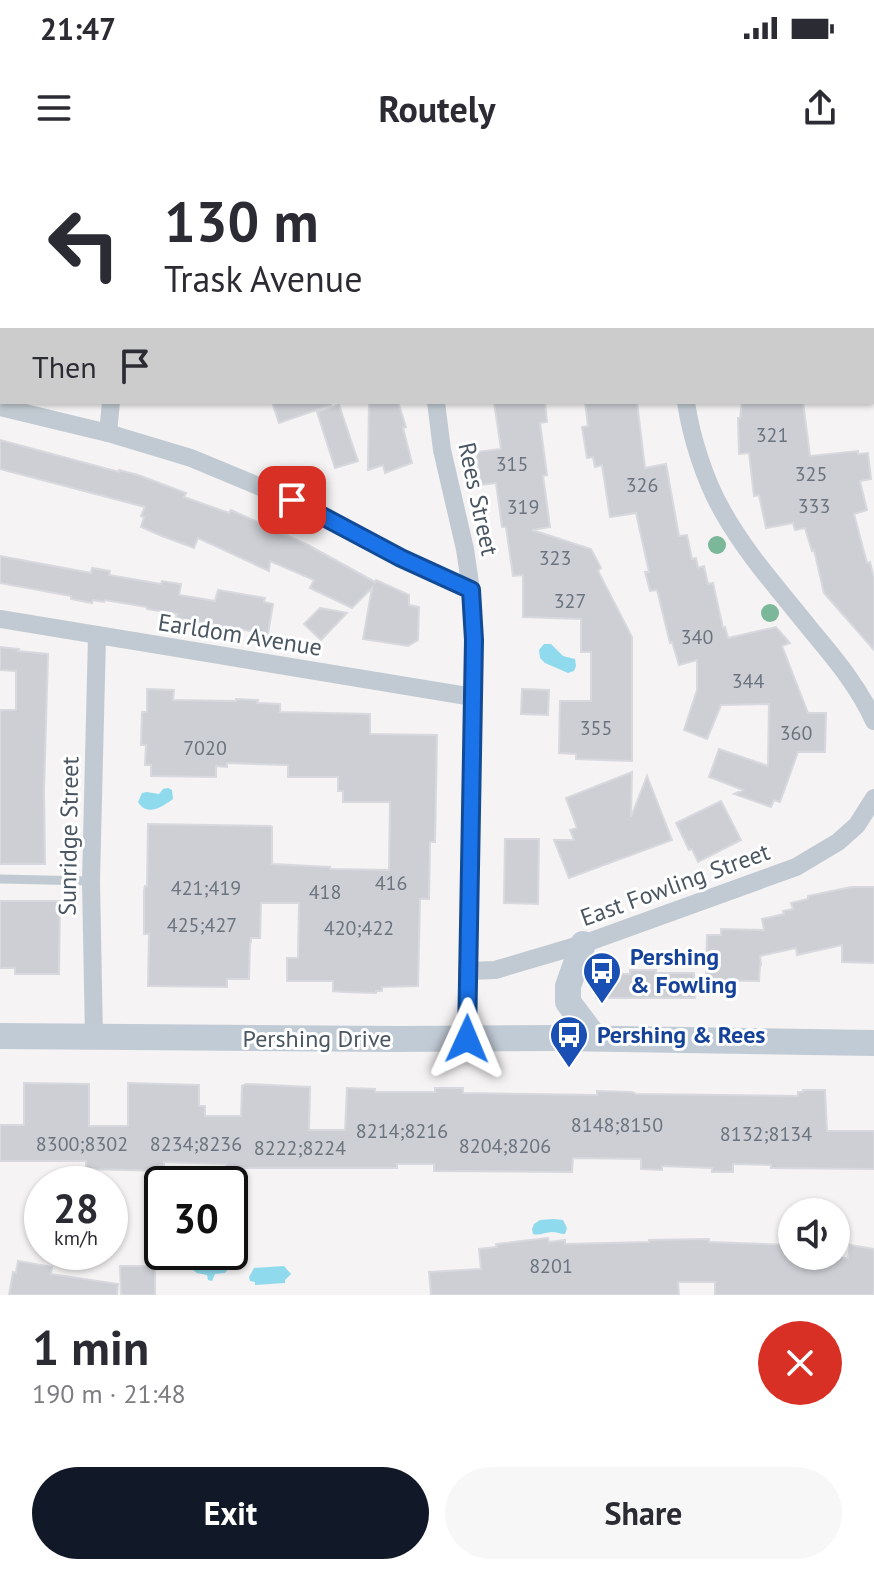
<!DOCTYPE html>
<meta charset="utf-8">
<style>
:root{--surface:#fff;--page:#f7f7f7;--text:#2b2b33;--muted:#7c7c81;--accent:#111827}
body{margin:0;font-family:"PT Sans",sans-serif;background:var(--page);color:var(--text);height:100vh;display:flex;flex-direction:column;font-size:30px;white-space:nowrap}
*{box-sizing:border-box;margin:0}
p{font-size:26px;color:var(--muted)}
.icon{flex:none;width:44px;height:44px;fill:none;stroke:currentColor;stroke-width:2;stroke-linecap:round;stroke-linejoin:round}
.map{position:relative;height:1135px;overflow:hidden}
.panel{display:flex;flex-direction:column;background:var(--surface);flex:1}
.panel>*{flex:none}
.hud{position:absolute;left:0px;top:0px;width:874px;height:244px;box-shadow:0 2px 6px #0004;background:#fff;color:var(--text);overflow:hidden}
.tools{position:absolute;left:778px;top:1038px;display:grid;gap:16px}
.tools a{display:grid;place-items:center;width:72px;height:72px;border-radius:50%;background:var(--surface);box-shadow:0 2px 6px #0004;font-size:40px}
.speed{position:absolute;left:24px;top:1006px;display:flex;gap:16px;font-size:40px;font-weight:700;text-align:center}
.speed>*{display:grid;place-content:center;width:104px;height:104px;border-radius:50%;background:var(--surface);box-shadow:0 2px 6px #0004;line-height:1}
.speed small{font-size:20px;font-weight:400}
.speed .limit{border:4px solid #111;border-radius:12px;background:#fff;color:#111}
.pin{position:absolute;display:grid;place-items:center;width:68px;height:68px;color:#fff;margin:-34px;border-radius:16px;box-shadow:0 4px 12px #0006}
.me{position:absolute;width:88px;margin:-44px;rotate:1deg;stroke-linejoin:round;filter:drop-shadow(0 0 6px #0008)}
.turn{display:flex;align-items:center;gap:28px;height:168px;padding:0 32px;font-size:36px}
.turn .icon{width:104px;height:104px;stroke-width:2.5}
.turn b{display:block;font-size:56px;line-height:68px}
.then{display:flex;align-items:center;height:76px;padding:0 32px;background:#0003;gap:16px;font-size:30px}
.round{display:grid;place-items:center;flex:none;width:84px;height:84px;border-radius:42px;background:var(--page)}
.head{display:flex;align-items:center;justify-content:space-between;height:136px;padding:0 32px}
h1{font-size:48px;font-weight:700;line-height:60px}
.action{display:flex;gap:16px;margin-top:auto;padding:16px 32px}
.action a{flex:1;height:92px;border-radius:48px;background:var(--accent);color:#fff;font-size:32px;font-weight:700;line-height:92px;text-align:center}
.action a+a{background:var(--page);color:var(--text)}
.status{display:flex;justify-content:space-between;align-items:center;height:56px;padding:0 40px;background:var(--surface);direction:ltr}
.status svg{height:22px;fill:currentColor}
header{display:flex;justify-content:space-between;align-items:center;height:104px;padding:0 32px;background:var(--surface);font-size:36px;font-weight:700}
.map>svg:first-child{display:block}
.water{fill:#90daee}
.building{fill:#cdcfd5;stroke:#d7d9de;stroke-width:2}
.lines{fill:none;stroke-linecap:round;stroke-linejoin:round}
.path{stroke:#7ad0a6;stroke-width:4;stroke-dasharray:6 4;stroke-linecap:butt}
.lane{stroke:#c1cad2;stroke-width:9}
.street{stroke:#c1cad2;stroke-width:18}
.secondary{stroke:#c1cbd6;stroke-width:26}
.tree{fill:#7bb799}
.route-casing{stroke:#114b97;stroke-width:20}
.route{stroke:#1a73e8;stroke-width:14}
.labels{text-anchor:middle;stroke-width:6;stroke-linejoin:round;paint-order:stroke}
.number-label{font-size:20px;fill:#6b747e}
.street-label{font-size:24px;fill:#4a5661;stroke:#fff}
.transit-label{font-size:24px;font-weight:bold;fill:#164399;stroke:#fff;text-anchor:start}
</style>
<div class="status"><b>21:47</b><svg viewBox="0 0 49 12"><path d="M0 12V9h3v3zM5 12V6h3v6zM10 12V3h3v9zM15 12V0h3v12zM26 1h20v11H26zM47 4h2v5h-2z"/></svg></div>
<header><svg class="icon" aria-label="menu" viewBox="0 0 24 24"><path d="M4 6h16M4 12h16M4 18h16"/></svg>Routely<svg class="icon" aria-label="share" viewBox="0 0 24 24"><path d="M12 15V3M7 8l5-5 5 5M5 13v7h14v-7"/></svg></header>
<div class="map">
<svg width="874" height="1135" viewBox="0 0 874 1135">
<rect width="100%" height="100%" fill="#f5f3f3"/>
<g class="water">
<path d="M544,484H551L563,496L575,499L576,506L574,511L568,513L545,503L540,498L539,490Z"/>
<path d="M168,628L172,630L173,639C162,647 147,657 138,642L142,633L147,632L159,634L163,629Z"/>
<path d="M554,1059L563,1060L567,1068L565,1074C560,1074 557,1072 552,1072C545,1072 540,1076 533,1074L532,1069L534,1064L540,1060Z"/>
<path d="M205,1095C216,1095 228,1095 229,1108L225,1113L215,1114L212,1121L208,1120L207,1115L197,1113L193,1110C191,1099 196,1097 205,1095Z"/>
<path d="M284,1106L291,1114L285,1120V1123L255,1125V1122L250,1121L249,1117L254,1108Z"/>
</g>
<g class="building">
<path d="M272,242H331V245L279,263Z"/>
<path d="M369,242H398L406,267L403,268L412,303L385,313L383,305L368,310Z"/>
<path d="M494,242H545L547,262L540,263L547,315L543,316L550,367L532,370L591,389L601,408L598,411L632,477V601L576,599V594L559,593L560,541H591V492H581V459L523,457V415L513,416L506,367H502L496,323L481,325L476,292L501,289Z"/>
<path d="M585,242H637L645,308L666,304L679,376L687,375L692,399L696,398L698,408L704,406L708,424L713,423L723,468L725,467L728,478L776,467L790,483L782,486L808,553H826L825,592H798L780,642L774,640L771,647L734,634L743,630L709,617L719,589L768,606L769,544L721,545L707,579L684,570L697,530V500L679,505L672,482L670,483L657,430L650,431L645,412H649L636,353L610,357L602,305L595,307L593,297L587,298L582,267L588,266Z"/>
<path d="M742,242H803L810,296L858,291V294L868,293L871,319L860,321L867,350L854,354L867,403L870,402L874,418V490L824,433L814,390L812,391L805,368L795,370L793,363L766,368L759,335L754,336L749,293L739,294L738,258H740Z"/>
<path d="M339,245L358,301L335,308L317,252Z"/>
<path d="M0,280L119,312V310L138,315L186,333L184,337L229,353L231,350L308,385L375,422L376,420L409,435V445L419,447L418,480L408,486L363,479L372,428L352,448L310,428L314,420L270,401L269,411L198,378L194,388L162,376L141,367L144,357L141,356L145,347L0,309Z"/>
<path d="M0,396L91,413L92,408L110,411L109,415L161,424L162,421L181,424L179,435L215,441L218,430L265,438L264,442L273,444L268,474L176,458L177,454L147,449V447L105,440L104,442L93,440L92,443L71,439V436L0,423Z"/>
<path d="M320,448L347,453L321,480L304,464Z"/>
<path d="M0,487L19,489L18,491L48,494L44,631L45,704H0V550H16V511L0,510Z"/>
<path d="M147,529L174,530L173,540L236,541V539L258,540L257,543L280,544V552L370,554V574L437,575L435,682H430L429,739H420L418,826L382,827V831H376V833L344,832L333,831V821H287V798H298L299,743H261L260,778H251V782H250L249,819H227V827L148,826L149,774H144V730L145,726H147L148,664L270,666L272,667V704L330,707V709L389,710L390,642H343V631H338V617H288V605L227,603V607L216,606V617L151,616V605H145L146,585H141L142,552H147Z"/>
<path d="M522,529L549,530L548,555L521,554Z"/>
<path d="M632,612L631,657L647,616L672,680L569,718L554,680H574L570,670L577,668L566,638Z"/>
<path d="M721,641L741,680L698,702L692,689L689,690L676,663Z"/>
<path d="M505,679H539L538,744L504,743Z"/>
<path d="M851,727H874V803L842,802V785L797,795L796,788L760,796L761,805H760L759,821L706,820L707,775H721V769L764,770L762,759L784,754L783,751L793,749L791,743L808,739V736Z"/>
<path d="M0,741H60L59,814H15V808H0Z"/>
<path d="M630,810H656V813H694L695,838H596V814H630Z"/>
<path d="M24,923L89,924V966H128V923L199,925V946H205V956H241L242,926L246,924L310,927L309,970H345L347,928L375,929V932H435V928H463V933L597,935V931L632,932L636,934L798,936V932H803V930H825L827,971H874V1009L771,1008V1005L733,1004V1012H712V1008L662,1006V1010L641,1009V999L573,998L572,1012L434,1011V1004H397V1008H226V1004L164,1002V1011L86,1009V1001H0V965H24Z"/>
<path d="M548,1078L549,1082L565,1080V1084L649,1082V1080L709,1079V1082L792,1085V1096L848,1098L850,1085L874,1089V1135H715V1122H678L679,1135H431L429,1112L481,1109L479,1089L497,1087L496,1084Z"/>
<path d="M18,1101L52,1107L51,1114L118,1124L117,1135H9L13,1112L16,1113Z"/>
<path d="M120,1106H155V1135H121Z"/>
</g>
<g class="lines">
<path class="path" d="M444,906L445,915"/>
<path class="lane" d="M0,719L91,721"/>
<g class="street">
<path d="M37,0L38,2"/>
<path d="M360,0L361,2"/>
<path d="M573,0L576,2"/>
<path d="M804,0L805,2"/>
<path d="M436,242L442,290L465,389L471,430L474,480L467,879"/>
<path d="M686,242C691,277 705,321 723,352C747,395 781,432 811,470C835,499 859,527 874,561"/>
<path d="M0,247L108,273L191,298L292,340L401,398L471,430"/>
<path d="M108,273L111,242"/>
<path d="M0,459L473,537"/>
<path d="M467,811L495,810L583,784L796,707L838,682L857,665L874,638"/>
<path d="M94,877L91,721L97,476"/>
</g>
<g class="secondary">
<path d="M583,784L568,826V842L595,878"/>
<path d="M0,876L397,879L557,878L874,883"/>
</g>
</g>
<g class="tree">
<circle cx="717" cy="385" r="9"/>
<circle cx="770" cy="453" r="9"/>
</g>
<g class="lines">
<g class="route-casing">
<path id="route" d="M292,340L401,398L471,430L474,480L467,879"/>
</g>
<use href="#route" class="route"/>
</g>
<defs>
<g id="bus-pin" transform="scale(2)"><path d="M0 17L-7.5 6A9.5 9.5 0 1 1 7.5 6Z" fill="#1a4fb4" stroke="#fff"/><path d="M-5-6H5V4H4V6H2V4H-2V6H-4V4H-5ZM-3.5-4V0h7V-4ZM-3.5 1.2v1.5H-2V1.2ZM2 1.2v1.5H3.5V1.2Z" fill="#fff"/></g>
</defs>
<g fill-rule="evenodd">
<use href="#bus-pin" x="602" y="811"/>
<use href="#bus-pin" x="569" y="875"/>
</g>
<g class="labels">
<g class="number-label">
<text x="772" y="282">321</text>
<text x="512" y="311">315</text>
<text x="811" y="321">325</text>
<text x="642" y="332">326</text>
<text x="814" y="353">333</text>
<text x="523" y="354">319</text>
<text x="555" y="405">323</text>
<text x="570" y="448">327</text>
<text x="697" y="484">340</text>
<text x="748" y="528">344</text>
<text x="596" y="575">355</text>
<text x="796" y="580">360</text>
<text x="205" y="595">7020</text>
<text x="391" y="730">416</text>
<text x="206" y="735">421;419</text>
<text x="325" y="739">418</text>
<text x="202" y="772">425;427</text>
<text x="359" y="775">420;422</text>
<text x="617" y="972">8148;8150</text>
<text x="402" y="978">8214;8216</text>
<text x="766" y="981">8132;8134</text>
<text x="82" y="991">8300;8302</text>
<text x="196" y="991">8234;8236</text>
<text x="505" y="993">8204;8206</text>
<text x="300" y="995">8222;8224</text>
<text x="551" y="1113">8201</text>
</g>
<g class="street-label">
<text transform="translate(478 339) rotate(78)" y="8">Rees Street</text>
<text transform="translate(240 475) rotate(9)" y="8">Earldom Avenue</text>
<text transform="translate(69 676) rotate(-89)" y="8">Sunridge Street</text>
<text transform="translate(675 725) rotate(-20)" y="8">East Fowling Street</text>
<text x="317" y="887">Pershing Drive</text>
</g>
<g class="transit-label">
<text x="630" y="805">Pershing<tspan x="630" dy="28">&amp; Fowling</tspan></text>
<text x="597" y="883">Pershing &amp; Rees</text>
</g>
</g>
</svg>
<div class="tools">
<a><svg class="icon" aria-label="sound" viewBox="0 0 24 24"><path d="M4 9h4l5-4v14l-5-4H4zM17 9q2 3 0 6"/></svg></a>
</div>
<div class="speed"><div>28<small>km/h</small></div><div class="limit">30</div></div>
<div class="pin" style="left:292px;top:340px;background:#d93025"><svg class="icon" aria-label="arrive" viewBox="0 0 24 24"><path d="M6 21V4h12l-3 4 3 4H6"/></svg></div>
<svg class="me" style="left:467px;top:879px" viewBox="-20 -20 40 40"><path d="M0-17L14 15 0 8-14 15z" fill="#1a73e8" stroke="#fff" stroke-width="4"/></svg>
<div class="hud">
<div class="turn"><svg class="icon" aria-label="left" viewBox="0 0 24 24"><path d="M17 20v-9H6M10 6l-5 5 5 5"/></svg><div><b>130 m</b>Trask Avenue</div></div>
<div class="then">Then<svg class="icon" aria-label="arrive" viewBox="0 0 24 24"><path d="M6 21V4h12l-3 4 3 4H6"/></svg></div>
</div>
</div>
<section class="panel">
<div class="head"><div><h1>1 min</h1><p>190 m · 21:48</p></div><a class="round" style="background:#d93025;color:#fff"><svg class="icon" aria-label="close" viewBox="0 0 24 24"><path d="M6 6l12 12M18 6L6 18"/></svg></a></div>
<div class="action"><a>Exit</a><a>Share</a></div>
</section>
